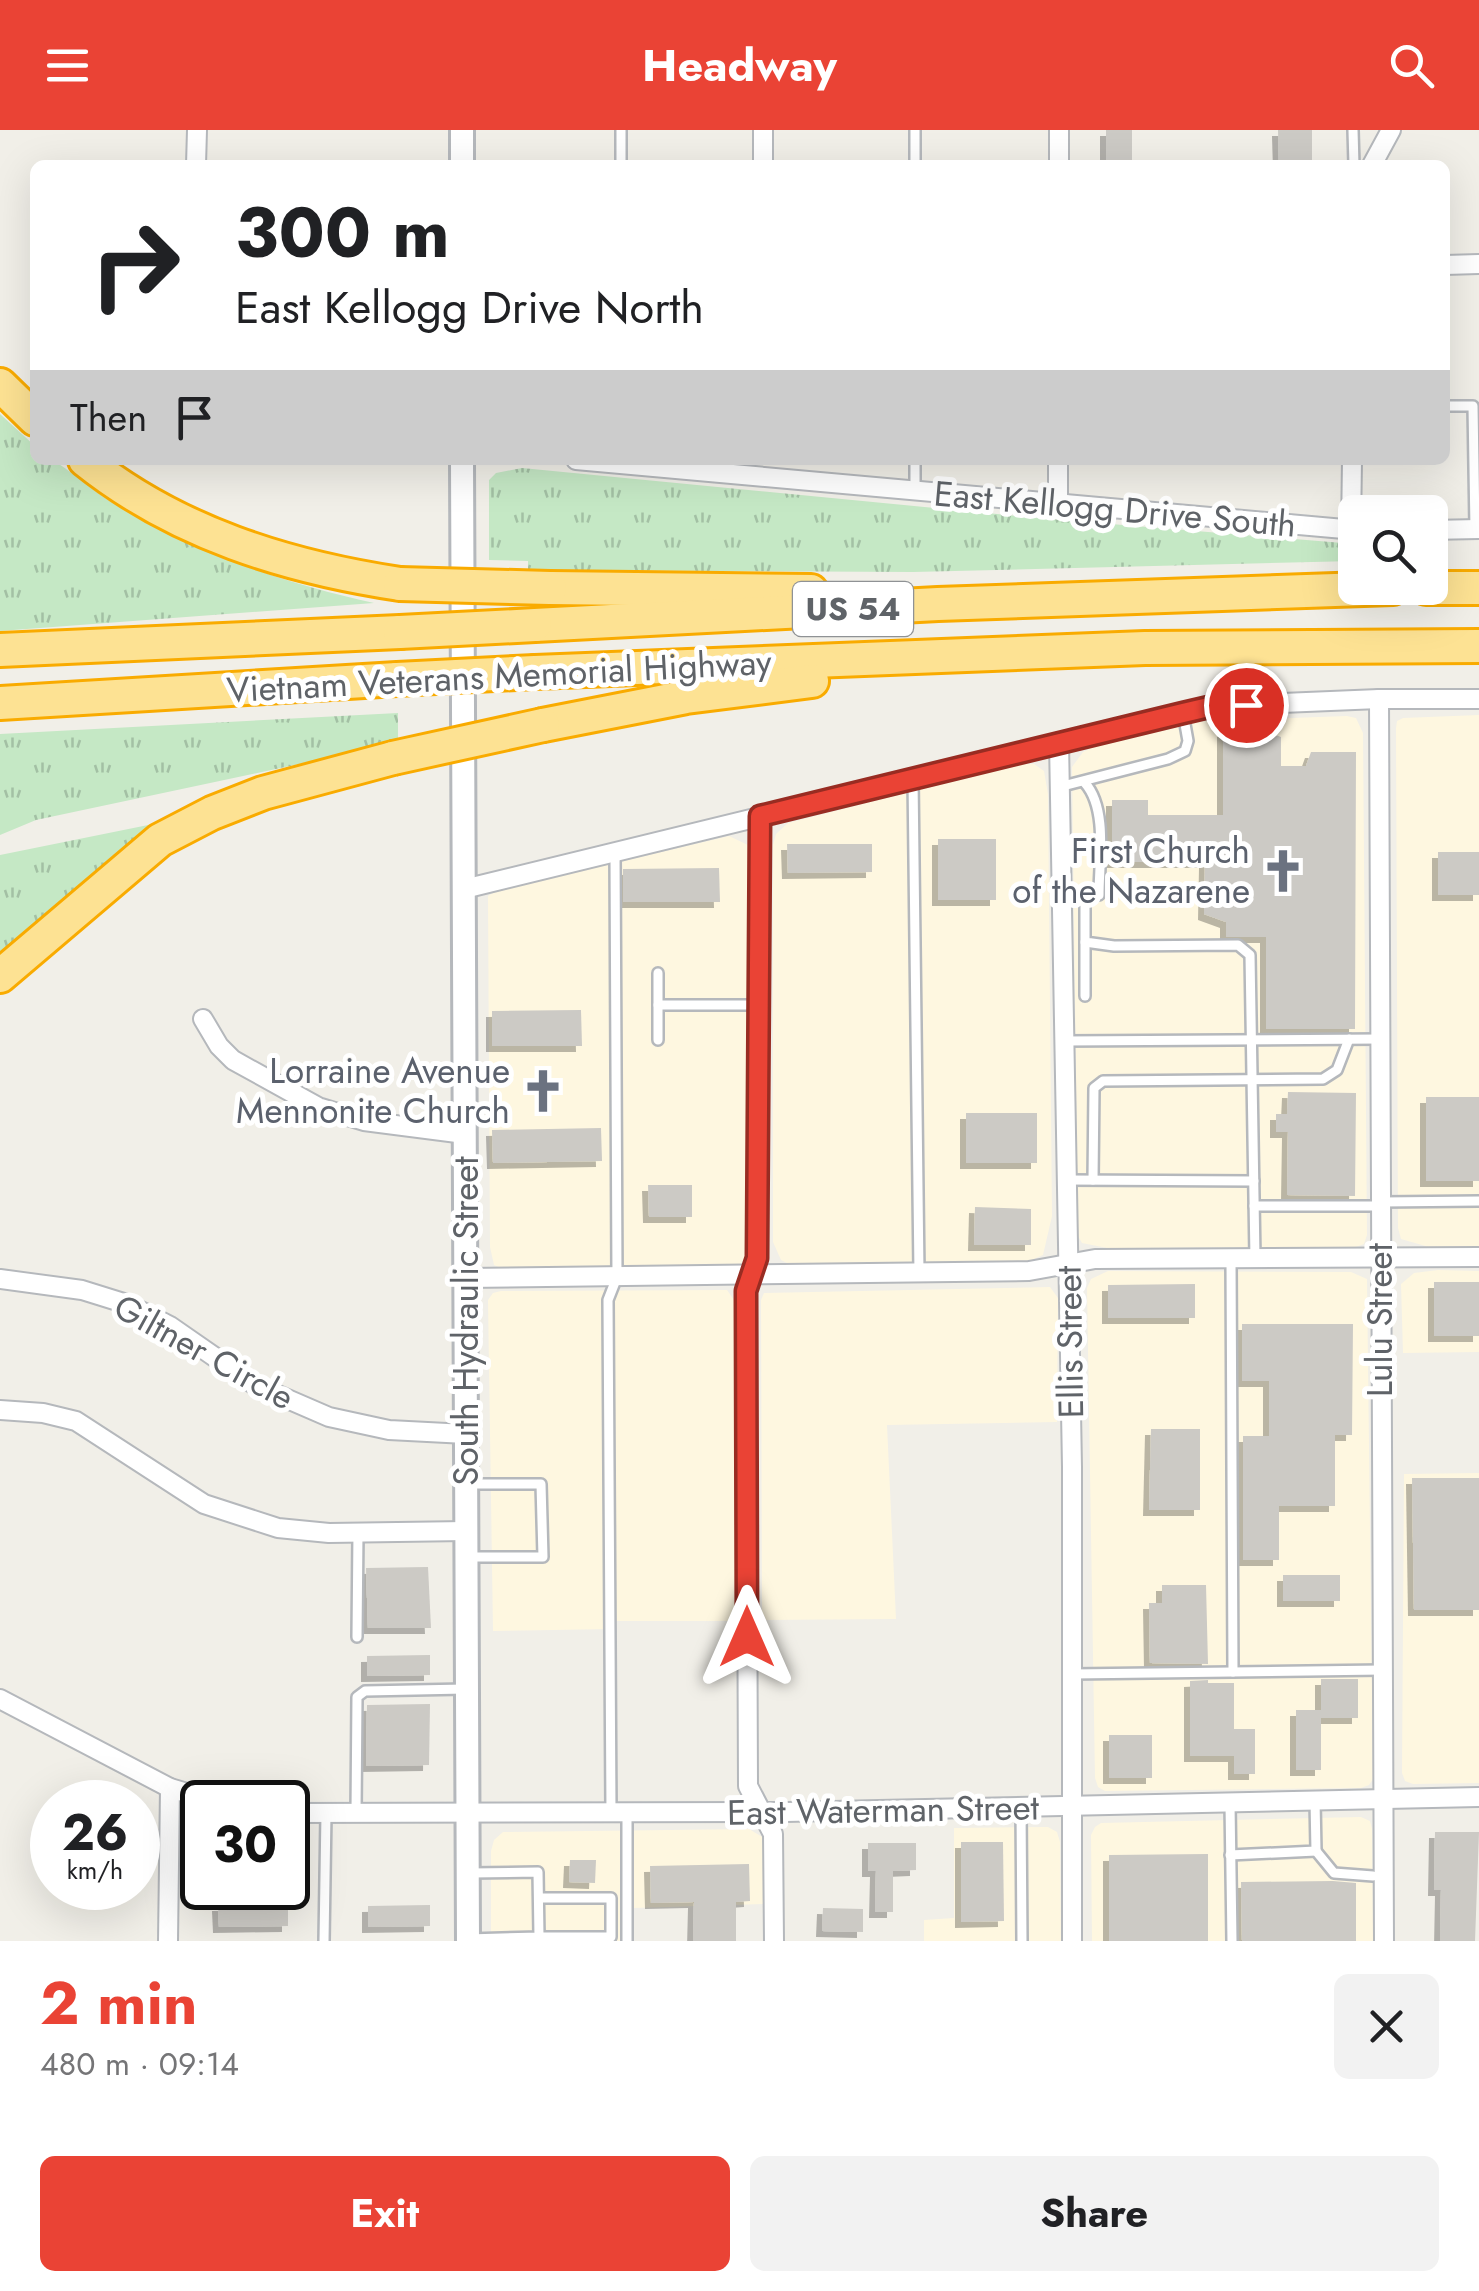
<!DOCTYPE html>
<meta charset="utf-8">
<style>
:root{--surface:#fff;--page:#f2f2f2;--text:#202124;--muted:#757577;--accent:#ea4335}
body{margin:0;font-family:Jost,sans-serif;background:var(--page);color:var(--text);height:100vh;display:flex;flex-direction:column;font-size:38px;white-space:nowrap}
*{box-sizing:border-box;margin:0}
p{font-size:32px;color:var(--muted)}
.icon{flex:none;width:55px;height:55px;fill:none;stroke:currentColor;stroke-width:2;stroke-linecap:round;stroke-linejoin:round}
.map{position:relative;height:1811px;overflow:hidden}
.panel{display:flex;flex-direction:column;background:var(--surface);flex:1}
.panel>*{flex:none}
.top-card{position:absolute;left:30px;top:30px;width:1420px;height:305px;border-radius:15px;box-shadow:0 10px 40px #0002;background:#fff;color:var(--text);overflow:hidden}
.fabs{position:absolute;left:1338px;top:365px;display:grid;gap:20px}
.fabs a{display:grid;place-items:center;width:110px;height:110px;border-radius:15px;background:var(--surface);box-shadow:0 10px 40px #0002;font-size:50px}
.speed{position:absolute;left:30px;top:1650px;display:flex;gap:20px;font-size:50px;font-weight:700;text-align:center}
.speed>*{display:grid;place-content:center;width:130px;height:130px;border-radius:50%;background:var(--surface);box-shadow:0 10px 40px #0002;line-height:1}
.speed small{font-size:25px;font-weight:400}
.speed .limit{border:5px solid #111;border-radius:15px;background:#fff;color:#111}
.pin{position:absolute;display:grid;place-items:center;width:85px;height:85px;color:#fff;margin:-42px;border:5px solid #fff;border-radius:50%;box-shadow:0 2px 10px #0007}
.me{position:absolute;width:110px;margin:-55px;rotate:0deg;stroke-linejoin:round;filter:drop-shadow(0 0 8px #0008)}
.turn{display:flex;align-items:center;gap:35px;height:210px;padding:0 40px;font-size:45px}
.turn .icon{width:130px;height:130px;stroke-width:2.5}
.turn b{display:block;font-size:70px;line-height:85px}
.then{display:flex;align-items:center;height:95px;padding:0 40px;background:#0003;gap:20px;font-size:38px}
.round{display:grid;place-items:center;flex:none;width:105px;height:105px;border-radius:15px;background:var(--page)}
.summary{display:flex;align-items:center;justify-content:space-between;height:170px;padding:0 40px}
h1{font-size:60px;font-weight:700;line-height:75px;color:var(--accent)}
.cta{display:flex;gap:20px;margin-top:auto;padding:20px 40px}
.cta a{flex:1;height:115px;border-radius:15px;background:var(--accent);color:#fff;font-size:40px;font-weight:700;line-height:115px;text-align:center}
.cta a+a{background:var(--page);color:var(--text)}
header{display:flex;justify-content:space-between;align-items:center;height:130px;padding:0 40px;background:var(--accent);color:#fff;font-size:45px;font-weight:700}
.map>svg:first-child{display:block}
.commercial{fill:#fef7e0}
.grass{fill:url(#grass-tufts)}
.building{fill:#cccac5;filter:url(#shadow)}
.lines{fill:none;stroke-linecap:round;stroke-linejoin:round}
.service-casing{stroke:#b5b8bc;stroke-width:14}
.minor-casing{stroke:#b5b8bc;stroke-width:22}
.tertiary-casing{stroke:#b5b8bc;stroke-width:28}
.motorway-casing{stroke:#f9ab00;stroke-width:38}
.service{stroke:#fff;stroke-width:9}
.minor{stroke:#fff;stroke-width:18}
.tertiary{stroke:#fff;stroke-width:22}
.motorway{stroke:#fde293;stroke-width:32}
.motorway-bridge-casing{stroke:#f9ab00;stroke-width:38;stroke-linecap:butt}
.motorway-bridge{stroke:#fde293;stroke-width:32}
.route-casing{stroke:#982c22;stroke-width:25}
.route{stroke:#ea4335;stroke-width:18}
.labels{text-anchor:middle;stroke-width:10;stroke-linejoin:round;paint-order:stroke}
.shield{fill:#fff;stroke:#8f9295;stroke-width:2.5}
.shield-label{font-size:32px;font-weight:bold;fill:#5f6368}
.street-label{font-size:35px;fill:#5f6368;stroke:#fff}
.worship-label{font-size:35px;fill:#5b616d;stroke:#fff;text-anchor:end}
</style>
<header><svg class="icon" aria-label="menu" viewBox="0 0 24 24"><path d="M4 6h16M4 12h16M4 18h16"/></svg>Headway<svg class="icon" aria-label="search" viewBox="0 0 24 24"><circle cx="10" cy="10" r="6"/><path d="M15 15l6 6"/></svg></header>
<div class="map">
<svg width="1479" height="1811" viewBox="0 0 1479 1811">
<defs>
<pattern id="grass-tufts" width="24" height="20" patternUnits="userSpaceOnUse" patternTransform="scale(2.5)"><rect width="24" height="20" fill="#c5e8c5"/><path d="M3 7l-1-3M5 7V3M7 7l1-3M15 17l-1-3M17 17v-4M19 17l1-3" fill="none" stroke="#a3c0a4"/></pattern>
<filter id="shadow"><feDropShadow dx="-6" dy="6" stdDeviation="0" flood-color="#0004"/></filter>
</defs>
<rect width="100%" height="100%" fill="#f1efe8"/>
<g class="commercial">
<path d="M1479,585V1116L1429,1117L1401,1109L1398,1098L1396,598L1397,591L1403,588Z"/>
<path d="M1347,586L1356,588L1363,603L1367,1105L1364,1114L1356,1117L1107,1118L1082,1113L1078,1106L1072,637L1083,622L1093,617L1204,591Z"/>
<path d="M1020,634H1034L1044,641L1048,664L1052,1086L1043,1125L1027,1132L789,1134L781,1130L773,1112V715L776,704L788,693Z"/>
<path d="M729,706L748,715L752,724L751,1106L746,1126L740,1135L730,1136L501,1138L494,1135L490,1117L488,766L496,761Z"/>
<path d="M1438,1140L1479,1141V1222L1403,1223L1401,1154L1414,1143Z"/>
<path d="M1108,1141L1351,1142L1367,1149L1373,1649L1369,1655L1361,1658L1105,1661L1098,1657L1095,1648L1087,1158L1091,1149Z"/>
<path d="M1050,1157L1058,1168L1057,1292L887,1295L896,1489L762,1490L761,1170L764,1163Z"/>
<path d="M727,1160L736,1173L738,1491H615L613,1499L493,1501L488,1170L493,1163L501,1161Z"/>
<path d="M1479,1343V1653L1413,1654L1405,1651L1402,1643L1404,1344Z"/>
<path d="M1361,1687L1370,1691L1372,1699L1373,1811H1092L1091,1705L1095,1697L1101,1693Z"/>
<path d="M1048,1697L1057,1702L1060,1712L1061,1811H924V1790L954,1788V1698Z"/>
<path d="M749,1699L764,1708V1774L633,1778V1811H491V1721L494,1710L503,1702Z"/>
</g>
<g class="grass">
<path d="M0,284L35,316V330C40,330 46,329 51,330C60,332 95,362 108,370C190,421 279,452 374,473L0,501Z"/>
<path d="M522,338L1038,388L1355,414V431L913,442L528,440V431L489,430V350L496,343Z"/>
<path d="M398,583V613L36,690L0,705V604Z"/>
<path d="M163,692L0,835V725Z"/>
</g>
<g class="building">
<rect x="1106" y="0" width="26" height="35"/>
<path d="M1278,0H1312V35H1279Z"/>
<path d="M1223,601H1265L1281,607V636H1306L1311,622H1356L1355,899H1266V807H1226V792L1204,784L1205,732H1112V670H1148V685H1223Z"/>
<rect x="938" y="709" width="58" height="61"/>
<path d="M787,714H872V742L788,743Z"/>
<rect x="1438" y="722" width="41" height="43"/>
<path d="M719,738L720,772H623V739Z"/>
<path d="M581,880L582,916H492V881Z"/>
<path d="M1288,962L1356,963L1355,1066L1287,1065L1288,1002H1276V984H1287Z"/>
<rect x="1426" y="967" width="53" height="84"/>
<rect x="966" y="983" width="71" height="50"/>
<path d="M601,998L602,1031L493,1033L492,1000Z"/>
<path d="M648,1055H692V1087H649Z"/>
<path d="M975,1077L1031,1079V1115H974Z"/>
<rect x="1434" y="1152" width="45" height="54"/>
<path d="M1195,1154V1188H1108V1155Z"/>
<path d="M1242,1194H1353L1352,1305H1335V1376H1279V1430H1243V1306H1269V1251H1242Z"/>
<path d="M1151,1299H1200V1380H1149Z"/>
<path d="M1412,1348H1479V1480H1414Z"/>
<path d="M428,1437L431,1498H368L366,1438Z"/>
<rect x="1283" y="1445" width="57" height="26"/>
<path d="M1162,1455H1206L1208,1534L1150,1533L1149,1473H1162Z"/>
<path d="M430,1525V1545L367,1546V1526Z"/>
<path d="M1321,1549H1358V1588H1321V1640H1296V1580H1321Z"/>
<path d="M1208,1550V1553H1234V1599H1255V1644H1234V1626H1190V1551Z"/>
<path d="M430,1574L429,1635L366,1636L367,1575Z"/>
<rect x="1109" y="1605" width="43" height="43"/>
<path d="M1435,1702H1479L1475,1811H1440L1441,1760H1434Z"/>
<path d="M961,1712H1003L1004,1791L961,1792Z"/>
<path d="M868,1713H916V1740L893,1741V1782H875L876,1741H868Z"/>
<path d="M1208,1724V1811H1109V1725Z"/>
<path d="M570,1730H596L595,1753L569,1752Z"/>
<path d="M749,1734L750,1771L736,1772V1811H693L694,1772L651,1773L650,1736Z"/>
<path d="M1333,1751L1356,1753V1811H1242L1241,1752Z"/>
<path d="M288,1774V1796L219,1797L218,1775Z"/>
<path d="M430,1775V1796L368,1797V1776Z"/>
<path d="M823,1778L863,1779V1802L822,1801Z"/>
</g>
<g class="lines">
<g class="service-casing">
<g id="service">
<path d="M621,0V35"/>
<path d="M915,0V35"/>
<path d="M1353,0L1354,35"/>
<path d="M1445,276H1473L1475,399"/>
<path d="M915,330V361"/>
<path d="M913,648L919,1143"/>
<path d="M1059,657L1168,629L1185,621L1188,611L1183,583"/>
<path d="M1062,765L1085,766V812L1114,816L1238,815L1250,825L1255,1128"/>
<path d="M1085,766L1099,765C1099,732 1108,679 1085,653"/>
<path d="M1085,812V866"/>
<path d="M658,843V875"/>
<path d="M658,910V875H758"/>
<path d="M1064,911L1380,909"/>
<path d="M1067,1050L1254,1051"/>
<path d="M1093,1050L1094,958L1103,951L1323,949L1337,940L1349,909"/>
<path d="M1382,1072L1479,1071"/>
<path d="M1254,1076H1380"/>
<path d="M1231,1130L1233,1542"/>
<path d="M468,1427H543L541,1354H469"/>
<path d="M357,1507L358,1402"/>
<path d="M1072,1544L1382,1540"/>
<path d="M1230,1674L1232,1811"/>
<path d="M1021,1678L1022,1811"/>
<path d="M356,1682L357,1567L365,1561L465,1559"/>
<path d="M611,1683L608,1170L617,1147L615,723"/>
<path d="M627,1685V1811"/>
<path d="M1316,1721L1334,1743L1373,1746"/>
<path d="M1230,1725L1316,1721L1315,1670"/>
<path d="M539,1768H611V1807H539"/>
<path d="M468,1809L539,1807L538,1742L471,1743"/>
<path d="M324,1811L326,1683"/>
</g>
</g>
<g class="minor-casing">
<g id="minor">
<path d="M196,35L197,0"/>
<path d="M763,35V0"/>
<path d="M1059,35V0"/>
<path d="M1372,35L1391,0"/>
<path d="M1445,135L1479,134"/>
<path d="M576,330L1355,400"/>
<path d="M1058,373V330"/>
<path d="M1351,400L1352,330"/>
<path d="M1430,400L1479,399"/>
<path d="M1379,569L1384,1811"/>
<path d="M1059,612L1072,1337V1811"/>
<path d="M760,686L757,1128L746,1161L748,1656L773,1704L774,1811"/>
<path d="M464,759L1213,576L1379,569H1479"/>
<path d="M203,889L219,916L233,930L318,977L364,991L465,1004"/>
<path d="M465,1148L1029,1141L1095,1129L1479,1127"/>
<path d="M0,1149L82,1160L127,1174L170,1196L255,1255L329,1287L389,1300L466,1304"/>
<path d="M0,1280L43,1283L76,1291L204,1374L278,1398L329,1403L466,1401"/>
<path d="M0,1569L170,1658L217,1672"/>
<path d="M288,1683L786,1682L1479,1667"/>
<path d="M168,1811L170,1658"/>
</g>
</g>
<g class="tertiary-casing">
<g id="tertiary">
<path d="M462,0V35"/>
<path d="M462,330L468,1811"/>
</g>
</g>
<g class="motorway-casing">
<g id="motorway">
<path d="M0,255L35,289"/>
<path d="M85,330C176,403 287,437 400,454"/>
<path d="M550,458L811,461"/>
<path d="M1426,458H1479"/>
<path d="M535,495L938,474L1393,458"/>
<path d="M0,520L400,502"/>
<path d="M535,542L1145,518L1479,516"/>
<path d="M0,573L397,549"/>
<path d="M543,595L686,567L812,551"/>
<path d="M0,846L160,710L212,683L263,663L393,628"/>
</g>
</g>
<use href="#service" class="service"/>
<use href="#minor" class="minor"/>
<use href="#tertiary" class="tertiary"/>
<use href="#motorway" class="motorway"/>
<g class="motorway-bridge-casing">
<g id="motorway-bridge">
<path d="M400,454L550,458"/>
<path d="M400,502L535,495"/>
<path d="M397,549L535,542"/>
<path d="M393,628L543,595"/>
</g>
</g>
<use href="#motorway-bridge" class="motorway-bridge"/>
</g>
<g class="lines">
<g class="route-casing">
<path id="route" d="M747,1507L746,1161L757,1128L760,686L1183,583L1213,576L1246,575"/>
</g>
<use href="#route" class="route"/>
</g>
<defs>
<g id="church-bare" transform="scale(3.45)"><path d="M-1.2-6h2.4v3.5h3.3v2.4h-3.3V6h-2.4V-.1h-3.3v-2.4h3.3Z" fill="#6b7280" stroke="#fff" stroke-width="2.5" paint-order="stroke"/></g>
</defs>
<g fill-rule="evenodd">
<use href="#church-bare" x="1283" y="741"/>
<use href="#church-bare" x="543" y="961"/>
</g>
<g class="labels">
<rect class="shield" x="793" y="452" width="120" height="54" rx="8"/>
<g class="shield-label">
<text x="853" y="490">US 54</text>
</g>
<g class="street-label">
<text transform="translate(1115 379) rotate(5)" y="12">East Kellogg Drive South</text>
<text transform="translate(499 546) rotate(-3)" y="12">Vietnam Veterans Memorial Highway</text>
<text transform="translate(1380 1190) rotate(-90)" y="12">Lulu Street</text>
<text transform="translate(466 1191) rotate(-90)" y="12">South Hydraulic Street</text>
<text transform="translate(1070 1212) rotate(-91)" y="12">Ellis Street</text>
<text transform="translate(204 1222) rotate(29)" y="12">Giltner Circle</text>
<text transform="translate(883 1680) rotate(-1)" y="12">East Waterman Street</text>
</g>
<g class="worship-label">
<text x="1250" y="733">First Church<tspan x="1250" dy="40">of the Nazarene</tspan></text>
<text x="510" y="953">Lorraine Avenue<tspan x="510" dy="40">Mennonite Church</tspan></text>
</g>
</g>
</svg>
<div class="fabs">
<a><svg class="icon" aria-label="search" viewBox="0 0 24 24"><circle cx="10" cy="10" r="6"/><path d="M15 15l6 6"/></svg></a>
</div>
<div class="speed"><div>26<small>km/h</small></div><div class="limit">30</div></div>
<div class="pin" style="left:1246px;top:575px;background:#d93025"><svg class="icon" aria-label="arrive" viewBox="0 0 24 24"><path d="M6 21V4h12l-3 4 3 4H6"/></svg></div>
<svg class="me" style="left:747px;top:1507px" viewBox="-20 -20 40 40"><path d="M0-17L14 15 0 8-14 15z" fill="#ea4335" stroke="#fff" stroke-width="4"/></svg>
<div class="top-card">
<div class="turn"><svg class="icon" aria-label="right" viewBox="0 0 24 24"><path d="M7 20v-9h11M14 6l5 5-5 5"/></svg><div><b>300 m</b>East Kellogg Drive North</div></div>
<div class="then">Then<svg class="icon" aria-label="arrive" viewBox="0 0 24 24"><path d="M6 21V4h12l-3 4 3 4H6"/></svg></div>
</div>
</div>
<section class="panel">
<div class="summary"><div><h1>2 min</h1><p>480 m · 09:14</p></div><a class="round"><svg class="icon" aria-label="close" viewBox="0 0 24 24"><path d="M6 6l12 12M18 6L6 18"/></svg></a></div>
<div class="cta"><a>Exit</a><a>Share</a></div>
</section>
